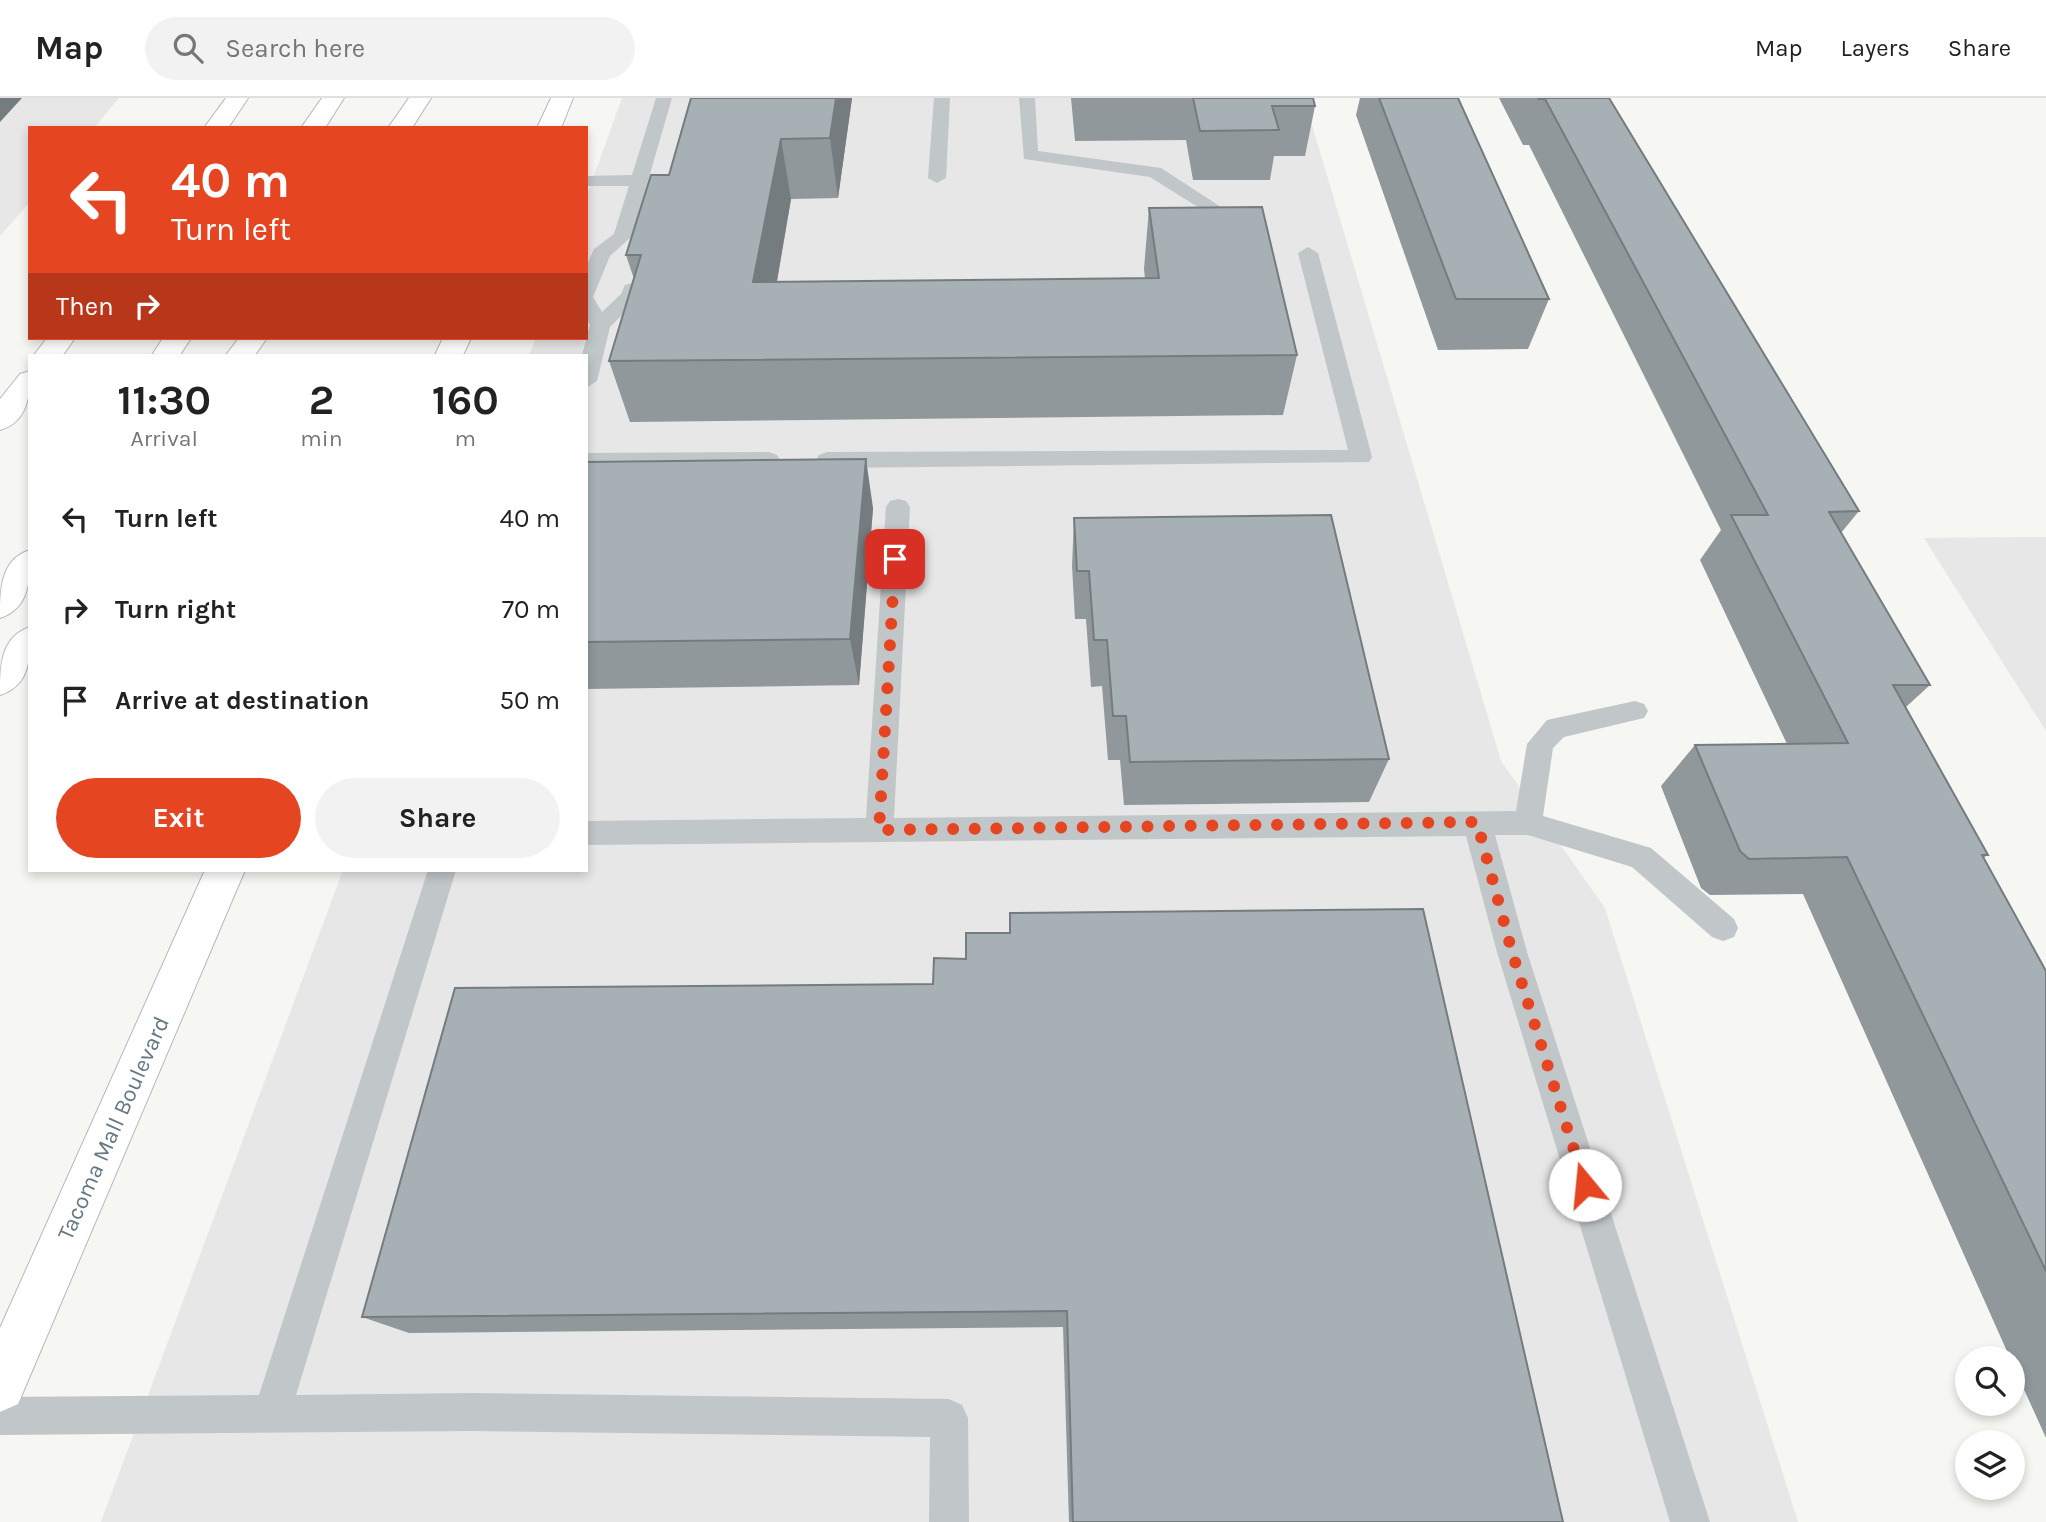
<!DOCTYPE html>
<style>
:root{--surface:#fff;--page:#f2f2f2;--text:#222;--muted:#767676;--line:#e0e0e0;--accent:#e64522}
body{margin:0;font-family:Karla,sans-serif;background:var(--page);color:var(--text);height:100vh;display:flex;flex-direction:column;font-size:26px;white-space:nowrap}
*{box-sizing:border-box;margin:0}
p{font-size:23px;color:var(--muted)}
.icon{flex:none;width:38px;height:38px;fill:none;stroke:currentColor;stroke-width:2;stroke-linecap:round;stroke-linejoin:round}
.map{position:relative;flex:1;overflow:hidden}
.drawer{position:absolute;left:28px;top:256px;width:560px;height:518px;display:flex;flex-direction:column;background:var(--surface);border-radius:0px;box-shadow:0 4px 10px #0003}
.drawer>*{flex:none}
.hud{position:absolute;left:28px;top:28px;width:560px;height:214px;border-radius:0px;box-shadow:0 4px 10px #0003;background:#e64522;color:#fff;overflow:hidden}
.controls{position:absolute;left:1955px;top:1248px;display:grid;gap:14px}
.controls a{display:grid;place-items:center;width:70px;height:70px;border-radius:50%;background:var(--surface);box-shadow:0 4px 10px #0003;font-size:35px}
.pin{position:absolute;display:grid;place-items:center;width:60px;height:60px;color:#fff;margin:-30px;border-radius:14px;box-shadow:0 4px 10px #0006}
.me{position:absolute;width:77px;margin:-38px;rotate:343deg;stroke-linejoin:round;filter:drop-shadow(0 0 5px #0008)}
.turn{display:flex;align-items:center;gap:24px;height:147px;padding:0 28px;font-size:32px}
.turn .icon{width:91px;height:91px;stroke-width:2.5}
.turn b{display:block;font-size:49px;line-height:60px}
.then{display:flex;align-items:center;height:66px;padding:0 28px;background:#0003;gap:14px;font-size:26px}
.eta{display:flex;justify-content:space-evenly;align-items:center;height:119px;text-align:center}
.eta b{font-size:42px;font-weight:700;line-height:49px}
.primary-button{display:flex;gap:14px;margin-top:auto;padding:14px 28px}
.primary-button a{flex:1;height:80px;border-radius:42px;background:var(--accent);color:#fff;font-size:28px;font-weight:700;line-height:80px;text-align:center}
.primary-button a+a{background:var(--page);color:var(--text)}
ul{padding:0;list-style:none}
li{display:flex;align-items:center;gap:21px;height:91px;padding:0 28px}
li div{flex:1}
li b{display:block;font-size:26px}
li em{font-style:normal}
header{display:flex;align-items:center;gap:42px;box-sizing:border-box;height:98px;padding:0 35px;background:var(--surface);border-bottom:2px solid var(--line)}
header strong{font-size:33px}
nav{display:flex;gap:38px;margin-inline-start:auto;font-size:24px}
.search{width:490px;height:63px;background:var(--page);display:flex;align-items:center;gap:18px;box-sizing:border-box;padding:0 24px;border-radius:38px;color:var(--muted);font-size:26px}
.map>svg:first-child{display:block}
.built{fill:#e6e7e6}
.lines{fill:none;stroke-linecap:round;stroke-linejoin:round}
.secondary-casing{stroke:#b3b9bd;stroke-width:2}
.highway-casing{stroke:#b4b8bb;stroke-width:2}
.lane{fill:#c1c6c8;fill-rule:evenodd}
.secondary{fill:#fff;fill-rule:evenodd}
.highway{fill:#fff;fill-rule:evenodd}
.wall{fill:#90989c}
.shaded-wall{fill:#757c7f}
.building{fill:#a7b1b5;stroke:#757c7f;stroke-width:2}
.route{stroke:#e64522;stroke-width:12;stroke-dasharray:0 21.6}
.labels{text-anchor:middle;stroke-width:7;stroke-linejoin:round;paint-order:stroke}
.street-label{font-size:23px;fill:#647884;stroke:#fff}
</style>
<header>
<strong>Map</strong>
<div class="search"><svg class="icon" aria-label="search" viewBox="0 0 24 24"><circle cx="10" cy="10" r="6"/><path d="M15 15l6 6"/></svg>Search here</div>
<nav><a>Map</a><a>Layers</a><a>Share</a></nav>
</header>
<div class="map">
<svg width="2046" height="1424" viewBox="0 0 2046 1424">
<rect width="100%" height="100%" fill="#f6f6f2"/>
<g class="built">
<path d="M0,0H119L94,30H30V104L0,138Z"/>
<path d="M622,0H1304L1501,663L1605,810L1798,1424H101L343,772H586V257H529L536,240H586V100Z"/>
<path d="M2046,439V633L1924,440Z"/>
</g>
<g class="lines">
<g class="secondary-casing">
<g id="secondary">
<path d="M551,0H573L561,30H537Z"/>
<path d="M443,240H471L463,257H435Z"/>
<path d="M205,772H245L18,1306L0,1314V1230Z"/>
</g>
</g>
<g class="highway-casing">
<g id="highway">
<path d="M226,0H248L228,30H204Z"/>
<path d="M322,0H344L325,30H301Z"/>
<path d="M409,0H431L412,30H388Z"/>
<path d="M47,240H75L63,257H34Z"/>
<path d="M163,240H191L180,257H152Z"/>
<path d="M239,240H267L255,257H226Z"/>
<path d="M30,273C30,297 28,324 0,332V301L20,276Z"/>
<path d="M30,452C30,479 31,510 0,520C0,493 0,461 30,452Z"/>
<path d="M30,529C30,557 32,587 0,597C0,569 0,539 30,529Z"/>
</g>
</g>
<g class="lane">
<path d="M656,0H672L632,138L610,158L593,199L602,214L621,196L625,187L632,185L642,191L637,202L610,229L597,283L586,290V257H582L590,227L586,221V169L594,151L614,136L629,88H586V78L632,77Z"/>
<path d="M934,0H950L946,80L937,85L928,80Z"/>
<path d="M1019,0H1035L1038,53L1161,70L1241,122L1239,126H1225L1150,79L1024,61Z"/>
<path d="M1308,149L1318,155L1372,359L1369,364L827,370L819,367L816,362L819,357L827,354L1348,352L1298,155Z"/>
<path d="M769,354L777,357L780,362L777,367L586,371V355Z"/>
<path d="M898,401L906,403L910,409L894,720L1516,713L1527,646L1547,622L1635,603L1644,606L1648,613L1644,620L1564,639L1553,650L1543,718L1651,750L1734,821L1738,830L1734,839L1723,843L1712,839L1632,769L1528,737H1495L1527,854L1710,1424H1670L1497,854L1466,738L586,747V723L866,720L886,409L890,403Z"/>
<path d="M428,772H456L296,1297L472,1295L949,1301L962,1307L968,1320L969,1424H929L930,1339L472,1333L0,1337V1299L259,1297Z"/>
</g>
<use href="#secondary" class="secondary"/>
<use href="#highway" class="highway"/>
</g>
<g class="wall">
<path d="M691,0H852L838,100L791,101L777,184L1145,181L1144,171L1149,110L1297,257L1283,317L630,324L609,263L634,181L626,157L669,77Z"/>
<path d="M1071,0H1313L1315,8L1305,58H1274L1270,82H1193L1186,42L1075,43Z"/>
<path d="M1360,0H1458L1549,201L1528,251L1438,252L1356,17Z"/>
<path d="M1499,0H1609L1859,413L1841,435L1930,587L1906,609L1988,757L1983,760L2046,873V1340L2012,1265V1260H2010L1803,796L1710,797L1701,790L1661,688L1695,647L1787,646L1700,462L1721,432L1529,47H1523Z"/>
<path d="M586,364L873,410L859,587L586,591Z"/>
<path d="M1074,420L1389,661L1369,704L1124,707L1120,662H1108L1102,588L1091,589L1086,521H1075L1072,468Z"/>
<path d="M455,890L1563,1424H1069L1063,1229L409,1235L362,1219Z"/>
</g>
<g class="shaded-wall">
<path d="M0,0H22L0,24Z"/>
<path d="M836,0H852L838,100L830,40Z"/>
<path d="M781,41L791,101L766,245L753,184Z"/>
<path d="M866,361L873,410L859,587L850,541Z"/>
</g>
<g class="building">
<path d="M691,0H836L830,40L781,41L753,184L1159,180L1149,110L1262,109L1297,257L609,263L641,157H626L651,77H669Z"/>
<path d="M1193,0H1313L1315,8H1272L1279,32L1200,33Z"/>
<path d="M1379,0H1458L1549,201H1456Z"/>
<path d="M1538,0H1609L1859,413L1829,414L1930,587H1893L1988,757H1982L2046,873V1173L1847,759L1749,761L1740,753L1695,647L1848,645L1731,417H1768L1545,1H1539Z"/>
<path d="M866,361L850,541L586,544V364Z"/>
<path d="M1331,417L1389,661L1130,664L1126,618H1113L1107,542H1094L1089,473H1077L1074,420Z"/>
<path d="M1423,811L1563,1424H1073L1067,1213L362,1219L455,890L933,886L934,860L966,861V835H1010V815Z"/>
</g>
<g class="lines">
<path class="route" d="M895,461L879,732L1477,724L1512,854L1585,1087"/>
</g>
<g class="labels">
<g class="street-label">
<text transform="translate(113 1030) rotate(-66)" y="8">Tacoma Mall Boulevard</text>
</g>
</g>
</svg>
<div class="controls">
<a><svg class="icon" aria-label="search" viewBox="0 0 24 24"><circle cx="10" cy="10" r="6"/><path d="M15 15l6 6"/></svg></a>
<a><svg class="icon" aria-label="layers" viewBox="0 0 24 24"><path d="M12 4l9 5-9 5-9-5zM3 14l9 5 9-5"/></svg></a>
</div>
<div class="pin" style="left:895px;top:461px;background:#d93025"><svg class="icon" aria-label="arrive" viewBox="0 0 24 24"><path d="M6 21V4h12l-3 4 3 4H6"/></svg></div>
<svg class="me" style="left:1585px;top:1087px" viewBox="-20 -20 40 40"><circle r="19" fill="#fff"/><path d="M0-13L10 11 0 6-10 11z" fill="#e64522"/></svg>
<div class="hud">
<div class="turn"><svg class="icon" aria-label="left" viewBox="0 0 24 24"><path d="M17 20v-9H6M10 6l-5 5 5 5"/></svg><div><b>40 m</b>Turn left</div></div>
<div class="then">Then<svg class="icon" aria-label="right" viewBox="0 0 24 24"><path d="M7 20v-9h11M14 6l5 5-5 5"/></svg></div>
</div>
<section class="drawer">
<div class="eta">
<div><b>11:30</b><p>Arrival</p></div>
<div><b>2</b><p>min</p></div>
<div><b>160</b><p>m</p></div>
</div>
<ul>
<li><svg class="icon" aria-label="left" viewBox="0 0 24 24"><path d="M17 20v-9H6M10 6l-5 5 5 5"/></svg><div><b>Turn left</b></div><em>40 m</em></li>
<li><svg class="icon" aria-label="right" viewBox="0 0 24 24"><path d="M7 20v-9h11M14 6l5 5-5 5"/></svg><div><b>Turn right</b></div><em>70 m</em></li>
<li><svg class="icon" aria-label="arrive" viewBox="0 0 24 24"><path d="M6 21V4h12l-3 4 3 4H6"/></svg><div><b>Arrive at destination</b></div><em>50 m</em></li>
</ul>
<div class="primary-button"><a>Exit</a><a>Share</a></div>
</section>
</div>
